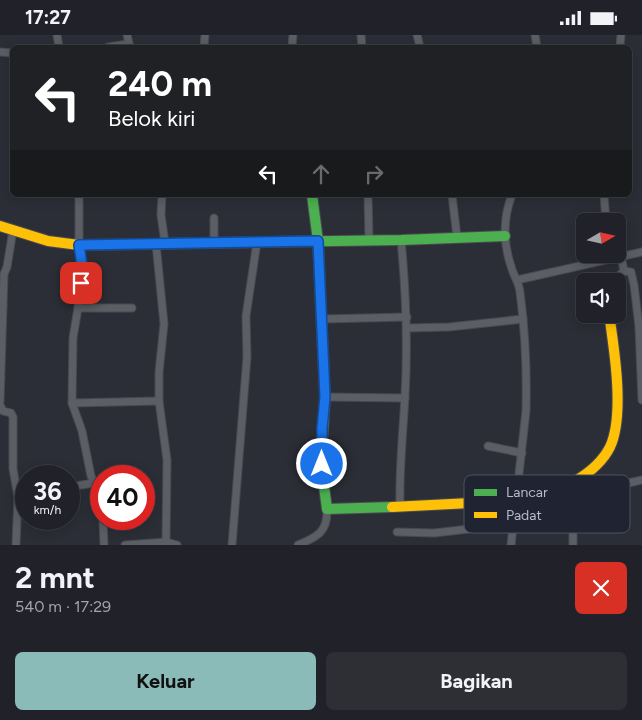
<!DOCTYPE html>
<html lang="id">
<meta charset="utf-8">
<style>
:root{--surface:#212229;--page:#2d2f35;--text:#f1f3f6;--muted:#a2a4a8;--line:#3e3f46;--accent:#8bbbb9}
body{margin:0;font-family:Figtree,sans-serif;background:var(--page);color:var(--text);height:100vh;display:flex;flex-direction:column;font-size:19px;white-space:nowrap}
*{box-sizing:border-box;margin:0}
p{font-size:16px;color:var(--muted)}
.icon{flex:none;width:28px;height:28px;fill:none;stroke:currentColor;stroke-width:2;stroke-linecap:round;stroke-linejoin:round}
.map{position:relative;height:510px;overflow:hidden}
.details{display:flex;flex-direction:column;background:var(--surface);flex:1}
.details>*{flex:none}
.hud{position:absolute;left:10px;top:10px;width:622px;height:152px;border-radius:8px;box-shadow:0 2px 12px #0003,0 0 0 1px var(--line);background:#202124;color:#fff;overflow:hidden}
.needle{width:32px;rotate:81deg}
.fabs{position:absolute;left:576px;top:178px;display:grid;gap:10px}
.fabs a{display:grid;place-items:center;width:50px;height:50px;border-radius:8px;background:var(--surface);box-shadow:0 2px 12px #0003,0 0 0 1px var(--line);font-size:25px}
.speed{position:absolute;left:15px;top:430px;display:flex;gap:10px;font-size:25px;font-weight:700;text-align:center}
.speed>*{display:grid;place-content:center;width:65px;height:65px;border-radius:50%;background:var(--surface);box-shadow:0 2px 12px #0003,0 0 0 1px var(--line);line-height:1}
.speed small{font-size:12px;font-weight:400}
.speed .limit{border:8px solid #d22;background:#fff;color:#111}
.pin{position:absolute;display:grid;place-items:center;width:42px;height:42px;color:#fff;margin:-21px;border-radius:10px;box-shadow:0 2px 8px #0006}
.me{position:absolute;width:55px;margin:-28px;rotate:0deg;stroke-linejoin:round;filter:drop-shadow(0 0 4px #0008)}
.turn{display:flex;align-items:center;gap:18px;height:105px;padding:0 15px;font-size:22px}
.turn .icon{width:65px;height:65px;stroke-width:2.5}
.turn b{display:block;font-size:35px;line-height:42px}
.lanes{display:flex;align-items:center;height:48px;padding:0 15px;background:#0003;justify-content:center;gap:25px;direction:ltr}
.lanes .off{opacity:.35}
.round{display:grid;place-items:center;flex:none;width:52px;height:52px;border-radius:8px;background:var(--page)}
.summary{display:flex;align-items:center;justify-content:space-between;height:85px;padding:0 15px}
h1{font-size:30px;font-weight:700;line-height:38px}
.cta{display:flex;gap:10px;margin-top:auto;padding:10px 15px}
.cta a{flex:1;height:58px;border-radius:8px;background:var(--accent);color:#111;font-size:20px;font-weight:700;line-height:58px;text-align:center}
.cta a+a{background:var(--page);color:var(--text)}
.status{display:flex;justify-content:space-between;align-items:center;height:35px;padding:0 25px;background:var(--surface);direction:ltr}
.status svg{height:14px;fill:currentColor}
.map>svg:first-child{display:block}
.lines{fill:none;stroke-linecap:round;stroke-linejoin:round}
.street-casing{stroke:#484a50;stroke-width:9}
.fast-casing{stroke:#484a50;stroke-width:12}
.slow-casing{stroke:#484a50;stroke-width:12}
.street{stroke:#5c5e65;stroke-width:7}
.fast{stroke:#4caf50;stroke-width:10}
.slow{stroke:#ffc107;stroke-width:10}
.route-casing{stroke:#114b97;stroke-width:12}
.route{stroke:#1a73e8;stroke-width:9}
.key{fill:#202331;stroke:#4d505e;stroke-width:1}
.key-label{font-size:14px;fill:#b7bac7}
</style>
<div class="status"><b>17:27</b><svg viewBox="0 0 49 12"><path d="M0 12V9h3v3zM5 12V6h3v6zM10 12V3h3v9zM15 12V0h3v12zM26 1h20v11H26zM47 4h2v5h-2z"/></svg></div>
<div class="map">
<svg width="642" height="510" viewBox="0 0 642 510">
<rect width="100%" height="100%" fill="#2c2e37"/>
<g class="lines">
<g class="street-casing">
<g id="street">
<path d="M57,0L59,12"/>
<path d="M127,0L130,12"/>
<path d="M361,0L362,12"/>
<path d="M417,0L420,12"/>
<path d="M535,0L537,12"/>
<path d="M108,12L128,9"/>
<path d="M204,12L205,0"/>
<path d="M292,12L293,0"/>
<path d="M620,12L621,0"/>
<path d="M0,17L12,18"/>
<path d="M79,160V210L82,230L78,273L73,303L72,368L82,396L91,441L99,457L101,468"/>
<path d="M162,160L161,180L165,208"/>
<path d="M368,160L369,204"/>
<path d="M452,160L457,202"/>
<path d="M604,160L606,186"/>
<path d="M214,183V207"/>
<path d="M156,209L164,289L159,337V366L167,425L166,507"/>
<path d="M621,221L624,236"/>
<path d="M517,245L642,217"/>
<path d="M613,246L624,236L631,237L634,250L639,292L642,365"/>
<path d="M0,270H3L4,239L7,232L13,195"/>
<path d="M78,273H132"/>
<path d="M322,284L407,282"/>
<path d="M407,293L449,292L523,284"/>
<path d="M325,362L405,363"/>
<path d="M0,366L3,270"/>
<path d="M72,368L159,366"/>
<path d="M0,370L3,376L11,378L13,382V434L18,462L16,510"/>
<path d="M488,411L522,418"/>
<path d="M69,452L94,448"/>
<path d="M400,471C399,434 403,398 405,361C408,308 406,257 401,205"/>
<path d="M569,477L573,494V510"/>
<path d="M103,484L104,510"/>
<path d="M513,495L556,483L589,468L609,454L620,450L642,445"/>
<path d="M397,497L434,498L486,492H513"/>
<path d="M125,510L166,507L177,510"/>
<path d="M232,510L247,322L246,281L257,207"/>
<path d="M298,510C317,502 328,497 327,474"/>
<path d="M511,510L526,376C527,336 525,295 520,257C519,247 513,240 511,231C503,208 503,182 512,160"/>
</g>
</g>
<g class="fast-casing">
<g id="fast">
<path d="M312,160L318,206L325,362L321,429L327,474L392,472"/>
<path d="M150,209L401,205L505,201"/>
</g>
</g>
<g class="slow-casing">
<g id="slow">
<path d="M0,191L48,206L79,210L150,209"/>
<path d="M392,472L529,465C557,458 596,440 610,412C625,380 614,313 609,279"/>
</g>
</g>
<use href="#street" class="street"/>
<use href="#fast" class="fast"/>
<use href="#slow" class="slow"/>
</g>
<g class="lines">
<g class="route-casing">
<path id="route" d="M81,248L82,230L79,210L318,206L325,362L322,393V429"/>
</g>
<use href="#route" class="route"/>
</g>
<rect x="464" y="440" width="166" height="58" rx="8" class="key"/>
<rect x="474" y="454" width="23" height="7" fill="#4caf50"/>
<rect x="474" y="477" width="23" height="6" fill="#ffc107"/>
<g class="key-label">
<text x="506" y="462">Lancar</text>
<text x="506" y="485">Padat</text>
</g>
</svg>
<div class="fabs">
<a><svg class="needle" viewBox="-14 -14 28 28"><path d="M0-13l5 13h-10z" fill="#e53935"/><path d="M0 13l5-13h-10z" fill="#a2a4a8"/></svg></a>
<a><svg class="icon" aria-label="sound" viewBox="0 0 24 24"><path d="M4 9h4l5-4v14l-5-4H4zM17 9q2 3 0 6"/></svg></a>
</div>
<div class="speed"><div>36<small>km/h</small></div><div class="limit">40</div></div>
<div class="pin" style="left:81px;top:248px;background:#d93025"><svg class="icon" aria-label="arrive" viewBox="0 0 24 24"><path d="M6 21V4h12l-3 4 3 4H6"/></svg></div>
<svg class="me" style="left:322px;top:429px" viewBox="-20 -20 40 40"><circle r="17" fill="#1a73e8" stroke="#fff" stroke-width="3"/><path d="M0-11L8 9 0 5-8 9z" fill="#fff"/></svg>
<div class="hud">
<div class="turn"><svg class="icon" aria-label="left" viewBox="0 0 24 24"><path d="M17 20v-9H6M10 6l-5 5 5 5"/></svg><div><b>240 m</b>Belok kiri</div></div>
<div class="lanes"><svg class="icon" aria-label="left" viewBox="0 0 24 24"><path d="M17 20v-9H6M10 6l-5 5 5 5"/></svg><svg class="icon off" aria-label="ahead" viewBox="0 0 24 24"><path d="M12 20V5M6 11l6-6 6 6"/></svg><svg class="icon off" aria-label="right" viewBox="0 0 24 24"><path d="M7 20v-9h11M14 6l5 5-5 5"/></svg></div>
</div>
</div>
<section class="details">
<div class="summary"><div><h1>2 mnt</h1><p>540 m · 17:29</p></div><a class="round" style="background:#d93025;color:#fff"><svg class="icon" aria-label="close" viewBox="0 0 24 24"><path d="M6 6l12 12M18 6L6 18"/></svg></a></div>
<div class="cta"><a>Keluar</a><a>Bagikan</a></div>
</section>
